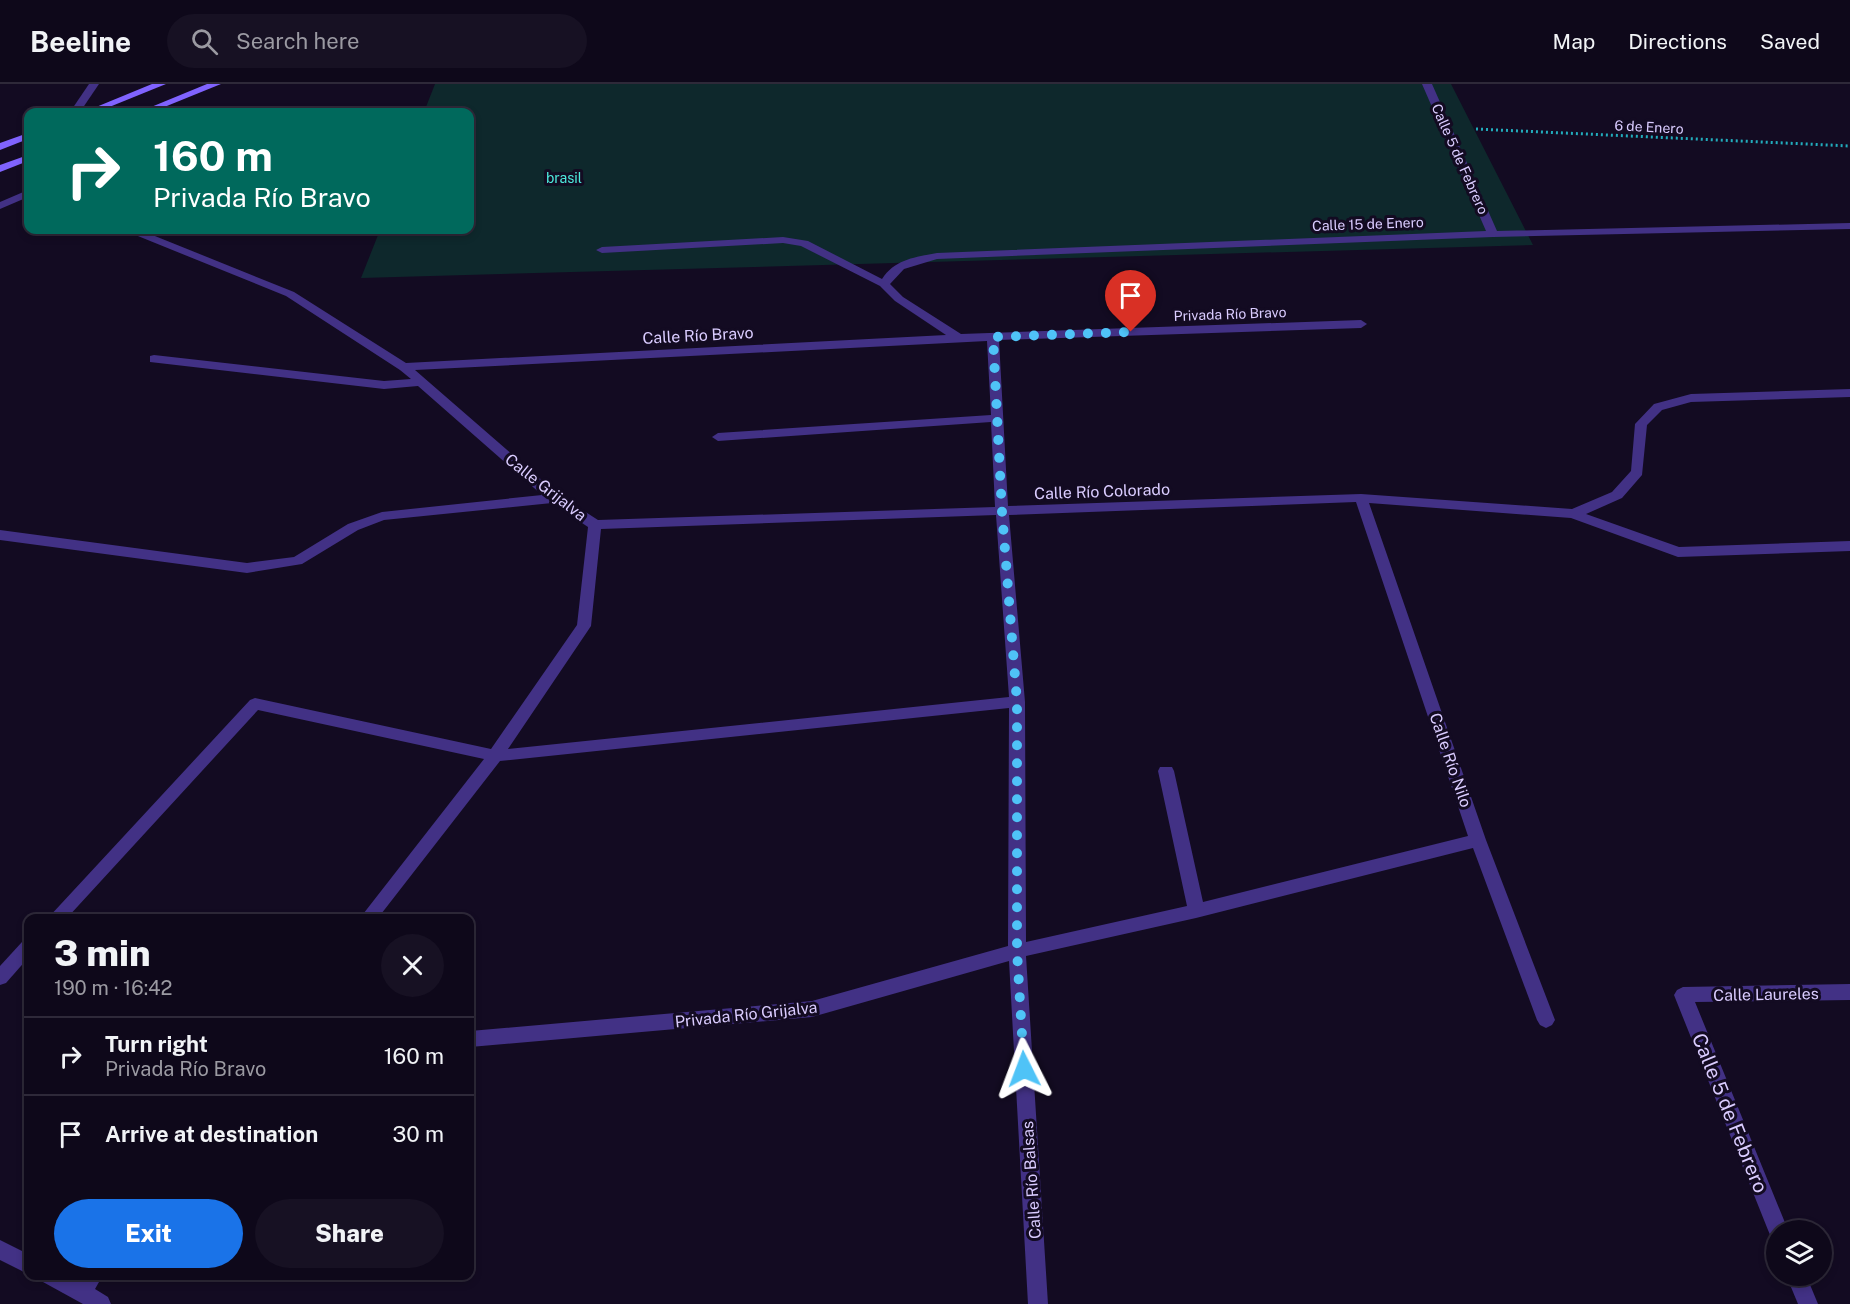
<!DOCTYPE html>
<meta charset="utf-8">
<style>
:root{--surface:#0e081a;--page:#171123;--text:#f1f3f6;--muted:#9b9aa2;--line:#2e2939;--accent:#1a73e8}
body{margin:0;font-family:"Public Sans",sans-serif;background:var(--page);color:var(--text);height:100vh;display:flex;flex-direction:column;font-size:22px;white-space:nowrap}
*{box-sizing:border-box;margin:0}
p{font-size:20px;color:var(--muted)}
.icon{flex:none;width:33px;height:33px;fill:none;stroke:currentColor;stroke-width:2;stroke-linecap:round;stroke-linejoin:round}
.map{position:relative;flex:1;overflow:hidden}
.panel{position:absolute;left:24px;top:830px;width:450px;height:366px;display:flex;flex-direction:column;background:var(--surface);border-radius:12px;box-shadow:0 3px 9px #0003,0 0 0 2px var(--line)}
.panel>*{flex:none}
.banner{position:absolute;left:24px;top:24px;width:450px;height:126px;border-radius:12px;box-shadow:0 3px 9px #0003,0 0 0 2px var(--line);background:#00695c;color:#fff;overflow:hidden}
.buttons{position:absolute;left:1766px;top:1136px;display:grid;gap:12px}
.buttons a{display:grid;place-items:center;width:66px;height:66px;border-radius:50%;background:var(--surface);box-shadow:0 3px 9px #0003,0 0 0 2px var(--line);font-size:30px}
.pin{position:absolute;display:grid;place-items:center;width:51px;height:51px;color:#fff;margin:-62px -26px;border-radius:50% 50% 50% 0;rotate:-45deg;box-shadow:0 0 6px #0007}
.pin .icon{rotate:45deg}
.me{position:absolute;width:66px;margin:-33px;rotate:357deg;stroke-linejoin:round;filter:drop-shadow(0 0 4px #0008)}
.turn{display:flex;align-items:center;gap:21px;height:126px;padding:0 30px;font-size:27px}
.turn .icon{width:78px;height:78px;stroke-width:2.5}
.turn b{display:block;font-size:42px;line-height:51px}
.round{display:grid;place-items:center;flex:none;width:63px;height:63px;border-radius:32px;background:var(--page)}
.summary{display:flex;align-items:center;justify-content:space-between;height:102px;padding:0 30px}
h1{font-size:36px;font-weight:800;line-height:45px}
.primary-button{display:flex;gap:12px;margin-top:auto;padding:12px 30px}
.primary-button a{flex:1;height:69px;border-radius:36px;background:var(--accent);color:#fff;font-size:24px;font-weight:800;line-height:69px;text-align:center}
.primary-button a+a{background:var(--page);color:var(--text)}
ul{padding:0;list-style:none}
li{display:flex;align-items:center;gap:18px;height:78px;padding:0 30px;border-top:2px solid var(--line)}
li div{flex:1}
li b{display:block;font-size:22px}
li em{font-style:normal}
header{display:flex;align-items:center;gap:36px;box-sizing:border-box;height:84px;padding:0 30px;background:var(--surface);border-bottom:2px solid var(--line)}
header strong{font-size:28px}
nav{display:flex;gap:33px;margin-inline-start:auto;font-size:21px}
.search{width:420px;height:54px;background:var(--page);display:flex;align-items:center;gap:15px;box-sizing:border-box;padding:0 21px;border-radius:33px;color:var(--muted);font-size:22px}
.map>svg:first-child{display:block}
.green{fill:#0e282c}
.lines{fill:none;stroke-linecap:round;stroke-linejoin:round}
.path{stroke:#22adbd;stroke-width:3;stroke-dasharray:2 3;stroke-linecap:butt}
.street{fill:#423185;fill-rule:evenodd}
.secondary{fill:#8063ff;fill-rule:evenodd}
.route{stroke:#4fc3f7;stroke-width:10;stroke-dasharray:0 18}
.labels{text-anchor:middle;stroke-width:6;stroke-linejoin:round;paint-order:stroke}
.far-street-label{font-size:14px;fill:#daccff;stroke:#130b22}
.far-park-label{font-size:14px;fill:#4deadc;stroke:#130b22}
.street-label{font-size:16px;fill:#daccff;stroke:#130b22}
.near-street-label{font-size:20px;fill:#daccff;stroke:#130b22}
</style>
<header>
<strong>Beeline</strong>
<div class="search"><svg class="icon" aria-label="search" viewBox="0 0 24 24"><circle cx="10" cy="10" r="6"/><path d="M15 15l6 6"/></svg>Search here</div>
<nav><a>Map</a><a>Directions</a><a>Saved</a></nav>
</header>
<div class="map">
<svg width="1850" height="1220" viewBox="0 0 1850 1220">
<rect width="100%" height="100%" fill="#130b22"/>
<path class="green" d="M435,0H1451L1533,161L361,194L380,146H470V28H424Z"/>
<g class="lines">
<path class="path" d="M1476,45L1850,62"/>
<g class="street">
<path d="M89,0H99L80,28H70Z"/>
<path d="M1422,0H1432L1497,147L1850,139V145L1493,153L937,175L904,185L890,200L903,213L961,250L1361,236L1367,240L1361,244L999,256L1008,422L1361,410L1572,425L1612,408L1631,387L1635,340L1654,320L1691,310L1850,305V313L1691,318L1662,326L1647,341L1642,391L1622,414L1586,430L1679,463L1850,457V467L1678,473L1571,434L1369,419L1486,756L1555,936L1552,941L1546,944L1540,941L1537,936L1473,764L1196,834L1026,872L1048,1220H1028L1009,877L812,933L470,963V947L812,917L1008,862L1009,624L500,677L378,834H360L484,675L258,626L67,834H48L250,616L255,614L491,665L577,541L588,443L552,419L384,436L358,446L302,480L247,489L0,456V446L247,479L294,473L348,440L382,428L542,411L418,302L384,305L150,278V272L154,271L384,297L411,295L400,286L286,212L128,148L127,146H140L294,208L406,279L946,251L895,217L880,202L801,162L783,159L602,169L596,166L602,163L783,153L808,157L882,195C895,175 916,173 937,169L1486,147ZM987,257L991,331L718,349L712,353L718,357L991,338L995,423L598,436L559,411L415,286ZM1356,418L1468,752L1203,818L1174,687L1172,683H1160L1158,687L1187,822L1026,858L1025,618L1009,431ZM996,431L1009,613L508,665L591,542L601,445Z"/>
<path d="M28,106V113L0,125V118Z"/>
<path d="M28,856V874L6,899L0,901V882L22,858Z"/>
<path d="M1850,900V916L1695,918L1788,1146H1776V1155L1771,1153L1768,1146L1674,911L1677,906L1683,903Z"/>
<path d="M0,1156L28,1170V1190L0,1176Z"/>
<path d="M40,1191H71L78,1195L81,1191H103L95,1205L108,1213L111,1220H83L43,1198Z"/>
<path d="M1786,1191H1806L1818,1220H1798Z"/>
</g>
<g class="secondary">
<path d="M152,0H166L97,28H84Z"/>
<path d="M207,0H221L152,28H139Z"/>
<path d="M28,49V55L0,66V59Z"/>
<path d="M28,71V77L0,88V81Z"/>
</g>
</g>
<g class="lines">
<path class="route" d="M1024,985L1017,867V618L1002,428L993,253L1131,248"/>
</g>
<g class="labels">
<g class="far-street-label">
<text transform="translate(1649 43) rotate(3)" y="5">6 de Enero</text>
<text transform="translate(1460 75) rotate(66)" y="5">Calle 5 de Febrero</text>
<text transform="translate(1368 140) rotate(-2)" y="5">Calle 15 de Enero</text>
<text transform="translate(1230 230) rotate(-2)" y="5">Privada Río Bravo</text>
</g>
<g class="far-park-label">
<text x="564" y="99">brasil</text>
</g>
<g class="street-label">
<text transform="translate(698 251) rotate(-3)" y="6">Calle Río Bravo</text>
<text transform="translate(546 403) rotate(38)" y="6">Calle Grijalva</text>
<text transform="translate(1102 407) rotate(-2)" y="6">Calle Río Colorado</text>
<text transform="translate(1451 676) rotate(71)" y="6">Calle Río Nilo</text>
<text transform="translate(1766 910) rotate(-1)" y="6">Calle Laureles</text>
<text transform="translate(746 930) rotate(-6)" y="6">Privada Río Grijalva</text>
<text transform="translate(1031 1096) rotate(-94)" y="6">Calle Río Balsas</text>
</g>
<g class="near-street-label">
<text transform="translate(1730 1029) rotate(68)" y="7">Calle 5 de Febrero</text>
</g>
</g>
</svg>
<div class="buttons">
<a><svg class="icon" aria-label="layers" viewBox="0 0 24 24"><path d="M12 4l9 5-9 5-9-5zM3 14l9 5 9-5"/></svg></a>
</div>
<div class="pin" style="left:1131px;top:248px;background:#d93025"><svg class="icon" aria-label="arrive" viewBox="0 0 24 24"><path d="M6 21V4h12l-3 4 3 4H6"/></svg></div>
<svg class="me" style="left:1024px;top:985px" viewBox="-20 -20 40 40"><path d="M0-17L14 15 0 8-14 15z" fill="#4fc3f7" stroke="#fff" stroke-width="4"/></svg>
<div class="banner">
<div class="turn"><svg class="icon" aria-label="right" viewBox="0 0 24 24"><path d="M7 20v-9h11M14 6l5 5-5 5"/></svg><div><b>160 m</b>Privada Río Bravo</div></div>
</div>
<section class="panel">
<div class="summary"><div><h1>3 min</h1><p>190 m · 16:42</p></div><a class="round"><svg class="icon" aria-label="close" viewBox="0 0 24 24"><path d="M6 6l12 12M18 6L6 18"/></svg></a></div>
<ul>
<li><svg class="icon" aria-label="right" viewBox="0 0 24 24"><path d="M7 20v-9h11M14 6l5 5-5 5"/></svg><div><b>Turn right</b><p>Privada Río Bravo</p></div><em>160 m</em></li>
<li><svg class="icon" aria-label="arrive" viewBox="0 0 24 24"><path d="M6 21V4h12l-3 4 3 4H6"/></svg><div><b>Arrive at destination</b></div><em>30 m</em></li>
</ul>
<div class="primary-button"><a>Exit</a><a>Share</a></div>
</section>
</div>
